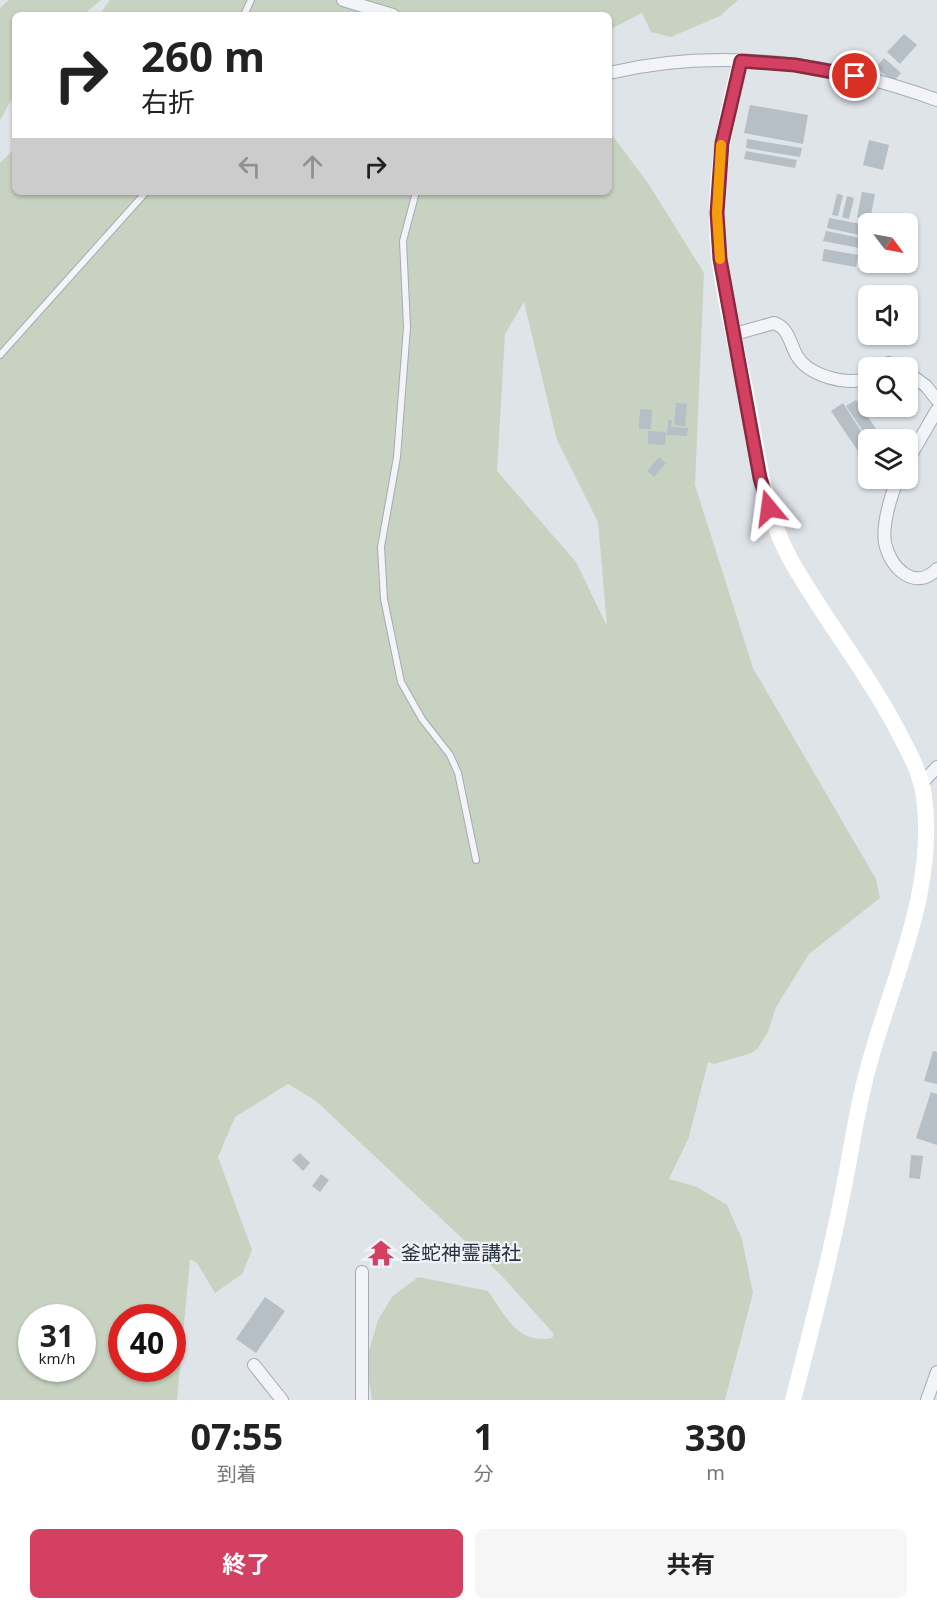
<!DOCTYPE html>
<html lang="ja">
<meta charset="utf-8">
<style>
:root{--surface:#fff;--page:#f6f6f6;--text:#222;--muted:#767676;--accent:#d34061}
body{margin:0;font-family:"Noto Sans","Noto Sans JP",sans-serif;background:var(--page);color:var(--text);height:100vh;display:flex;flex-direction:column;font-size:22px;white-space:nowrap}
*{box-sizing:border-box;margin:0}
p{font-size:20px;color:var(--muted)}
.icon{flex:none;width:33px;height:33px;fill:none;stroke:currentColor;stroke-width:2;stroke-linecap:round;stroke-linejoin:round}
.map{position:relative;height:1400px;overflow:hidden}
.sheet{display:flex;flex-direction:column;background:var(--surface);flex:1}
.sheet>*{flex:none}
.guide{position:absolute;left:12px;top:12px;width:600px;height:183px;border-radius:9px;box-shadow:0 2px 4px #0004;background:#fff;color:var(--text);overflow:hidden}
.needle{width:39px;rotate:122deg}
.fabs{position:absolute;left:858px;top:213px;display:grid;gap:12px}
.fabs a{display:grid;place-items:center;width:60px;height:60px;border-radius:9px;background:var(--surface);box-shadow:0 2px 4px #0004;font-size:30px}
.speed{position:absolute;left:18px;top:1304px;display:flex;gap:12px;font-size:30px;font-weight:700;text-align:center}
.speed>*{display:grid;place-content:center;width:78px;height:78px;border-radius:50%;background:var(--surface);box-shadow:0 2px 4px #0004;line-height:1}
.speed small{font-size:15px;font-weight:400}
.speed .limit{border:9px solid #d22;background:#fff;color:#111}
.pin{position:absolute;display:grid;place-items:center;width:51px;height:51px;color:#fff;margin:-26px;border:3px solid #fff;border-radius:50%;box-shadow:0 2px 6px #0007}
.me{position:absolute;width:66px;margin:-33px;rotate:344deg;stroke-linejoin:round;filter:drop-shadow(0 0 4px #0008)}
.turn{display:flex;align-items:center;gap:21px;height:126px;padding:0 30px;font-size:27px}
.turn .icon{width:78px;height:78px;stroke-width:2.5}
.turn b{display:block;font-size:42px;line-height:51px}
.lanes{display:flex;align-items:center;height:57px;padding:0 30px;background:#0003;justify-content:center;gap:30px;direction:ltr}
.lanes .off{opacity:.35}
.eta{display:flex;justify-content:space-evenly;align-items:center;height:102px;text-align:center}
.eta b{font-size:36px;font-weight:700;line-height:42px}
.action{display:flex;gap:12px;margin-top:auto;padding:12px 30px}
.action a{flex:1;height:69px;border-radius:9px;background:var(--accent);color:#fff;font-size:24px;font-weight:700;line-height:69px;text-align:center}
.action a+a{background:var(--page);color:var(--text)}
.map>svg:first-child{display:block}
.green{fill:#c7d3c0;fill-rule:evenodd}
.building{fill:#b6bec6}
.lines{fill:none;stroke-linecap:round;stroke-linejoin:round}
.lane-casing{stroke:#a4abb3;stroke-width:8}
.street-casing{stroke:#a4abb3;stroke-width:14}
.lane{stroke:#f2f4f7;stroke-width:6}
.street{stroke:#f2f4f7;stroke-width:12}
.secondary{stroke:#fff;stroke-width:16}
.route-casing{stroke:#892a3f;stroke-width:15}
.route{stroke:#d34061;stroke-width:10}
.slow{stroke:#f59e0b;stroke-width:10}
.labels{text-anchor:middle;stroke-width:4.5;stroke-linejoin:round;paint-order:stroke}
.poi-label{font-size:20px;fill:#283341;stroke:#eff3f7;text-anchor:start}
</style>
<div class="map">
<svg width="937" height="1400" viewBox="0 0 937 1400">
<rect width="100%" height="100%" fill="#dfe4e9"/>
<g class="green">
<path d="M9,0H101L83,15H15V93L0,120V8Z"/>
<path d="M110,0H738L720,16L671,37L651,32L642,13L609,30V15H99Z"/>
<path d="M609,131L648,183L704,273L695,485L753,668L876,879L880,898L809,954L776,1007L768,1032L758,1048L752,1053L714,1064L708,1062L689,1137L669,1179L697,1187L727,1205L742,1239L753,1293L725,1400H372L366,1361L378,1320L392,1297L418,1277L488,1291C506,1316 517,1345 552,1338L554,1334L501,1275L316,1101L288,1084L235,1117L218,1157L252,1250L242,1274L215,1293L197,1263L190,1259L177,1400H0V163L15,148V192H609ZM524,302L557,440L598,522L607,626L576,562L497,471L505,334ZM32,1317H82V1368H32ZM122,1317H172V1368H122Z"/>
</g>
<g class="building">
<path d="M904,34L917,45L900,64L887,52Z"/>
<path d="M884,58L901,73L893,82L876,67Z"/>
<path d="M750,105L808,115L803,144L744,133Z"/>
<path d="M747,139L802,148L800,157L746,148Z"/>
<path d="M869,140L889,145L883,170L863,165Z"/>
<path d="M746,151L797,160L795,168L744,159Z"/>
<path d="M862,192L875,194L870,220L857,217Z"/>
<path d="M837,194L843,195L838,216L832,215Z"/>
<path d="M847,196L854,198L849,219L842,217Z"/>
<path d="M829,218L866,225L864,236L827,228Z"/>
<path d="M826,231L861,238L859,248L823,241Z"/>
<path d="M824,249L858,255L856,267L822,261Z"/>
<path d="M856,400L884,440H869L846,406Z"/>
<path d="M676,403L687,404L685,426L674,425Z"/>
<path d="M843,403L868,442V466L831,411Z"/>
<path d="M640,409L652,410L651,429H639Z"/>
<path d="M668,420H672L671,427L688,428L687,436L667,435Z"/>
<path d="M648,431L666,432L665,445L648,444Z"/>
<path d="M659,457L666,463L654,477L647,471Z"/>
<path d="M933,1051L937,1052V1084L924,1081Z"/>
<path d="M931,1092L937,1094V1145L916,1138Z"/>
<path d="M300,1153L310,1163L303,1171L292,1160Z"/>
<path d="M911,1155L923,1156L920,1179L909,1178Z"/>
<path d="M321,1174L329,1180L320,1192L312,1186Z"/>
<path d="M265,1297L285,1311L256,1353L236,1339Z"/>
</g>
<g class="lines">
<g class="lane-casing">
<g id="lane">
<path d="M244,15L251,0"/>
<path d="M416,192L403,241L407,327L397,457L381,547L384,599L401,682L422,719L450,755L458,773L476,860"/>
<path d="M0,355L146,192"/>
</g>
</g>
<g class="street-casing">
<g id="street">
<path d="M343,0L393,15"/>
<path d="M609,73C717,47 834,62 937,100"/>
<path d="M735,334L774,323C789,328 790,344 797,356C809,376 847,386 868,378"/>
<path d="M884,368L889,363L899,368"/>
<path d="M908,373L926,386L937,400"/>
<path d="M908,460L937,410"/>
<path d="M898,478C891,496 882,523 885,543C890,568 915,592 937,569"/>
<path d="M922,783L937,767"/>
<path d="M362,1272V1400"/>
<path d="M254,1365L282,1400"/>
<path d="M927,1400L937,1372"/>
</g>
</g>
<use href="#lane" class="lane"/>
<use href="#street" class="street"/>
<path class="secondary" d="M741,61C723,125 712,190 719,256C725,307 740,358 749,409C759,462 765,516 793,564C827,623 870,676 901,737C911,756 921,775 924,796C937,895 889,984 866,1076C855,1118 850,1160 841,1201C828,1268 810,1334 793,1400"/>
</g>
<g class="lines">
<g class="route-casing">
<path id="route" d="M769,508L760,478L720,259L717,213L722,143L741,61L795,65L855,76"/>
</g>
<use href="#route" class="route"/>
<path class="slow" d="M720,259L717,213L721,145"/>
</g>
<defs>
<g id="temple-bare" transform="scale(2.07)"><path d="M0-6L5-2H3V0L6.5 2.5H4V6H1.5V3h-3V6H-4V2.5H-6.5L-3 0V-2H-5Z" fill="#d34061" stroke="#eff3f7" stroke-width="2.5" paint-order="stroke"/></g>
</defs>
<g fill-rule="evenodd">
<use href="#temple-bare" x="381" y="1253"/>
</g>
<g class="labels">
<g class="poi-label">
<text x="401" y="1260">釜蛇神霊講社</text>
</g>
</g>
</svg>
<div class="fabs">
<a><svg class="needle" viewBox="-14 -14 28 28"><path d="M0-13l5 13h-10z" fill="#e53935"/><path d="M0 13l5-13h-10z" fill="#767676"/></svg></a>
<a><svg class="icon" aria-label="sound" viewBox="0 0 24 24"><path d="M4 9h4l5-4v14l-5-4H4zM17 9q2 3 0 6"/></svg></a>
<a><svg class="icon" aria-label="search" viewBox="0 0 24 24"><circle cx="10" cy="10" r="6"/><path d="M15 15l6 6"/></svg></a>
<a><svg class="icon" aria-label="layers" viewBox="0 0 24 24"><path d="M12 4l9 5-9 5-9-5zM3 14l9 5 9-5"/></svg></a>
</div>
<div class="speed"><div>31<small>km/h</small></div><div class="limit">40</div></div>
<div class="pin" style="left:855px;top:76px;background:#d93025"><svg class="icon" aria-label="arrive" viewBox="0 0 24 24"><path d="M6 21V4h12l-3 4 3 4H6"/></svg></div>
<svg class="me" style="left:769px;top:508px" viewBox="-20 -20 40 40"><path d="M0-17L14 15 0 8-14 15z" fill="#d34061" stroke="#fff" stroke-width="4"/></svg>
<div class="guide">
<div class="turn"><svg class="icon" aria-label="right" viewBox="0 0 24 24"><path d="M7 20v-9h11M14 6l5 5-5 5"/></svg><div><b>260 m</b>右折</div></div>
<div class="lanes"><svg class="icon off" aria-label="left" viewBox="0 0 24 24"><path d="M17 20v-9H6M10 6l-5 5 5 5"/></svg><svg class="icon off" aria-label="ahead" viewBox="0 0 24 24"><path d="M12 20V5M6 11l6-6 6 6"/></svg><svg class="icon" aria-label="right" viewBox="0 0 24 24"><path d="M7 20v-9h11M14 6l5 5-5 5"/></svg></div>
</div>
</div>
<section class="sheet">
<div class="eta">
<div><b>07:55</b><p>到着</p></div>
<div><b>1</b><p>分</p></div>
<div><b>330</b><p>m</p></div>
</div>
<div class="action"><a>終了</a><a>共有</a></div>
</section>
